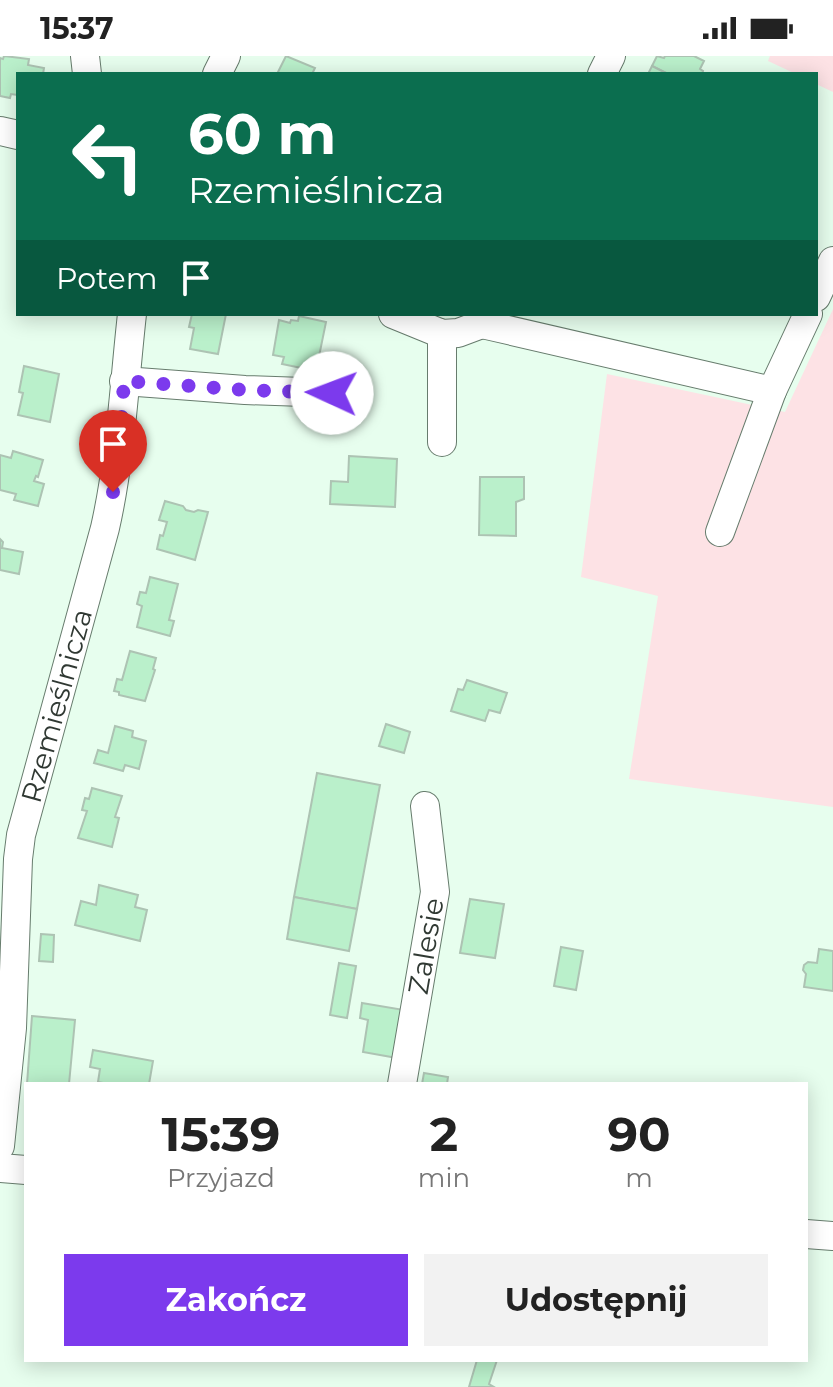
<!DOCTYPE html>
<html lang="pl">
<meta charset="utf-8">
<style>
:root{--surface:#fff;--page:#f2f2f2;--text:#222;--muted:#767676;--accent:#7c3aed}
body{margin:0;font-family:Montserrat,sans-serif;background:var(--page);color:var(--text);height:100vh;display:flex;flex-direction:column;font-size:30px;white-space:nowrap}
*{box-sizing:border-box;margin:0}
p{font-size:26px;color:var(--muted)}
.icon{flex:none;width:44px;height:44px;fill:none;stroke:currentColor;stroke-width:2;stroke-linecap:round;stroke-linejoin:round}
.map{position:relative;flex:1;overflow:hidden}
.panel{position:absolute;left:24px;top:1026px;width:784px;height:280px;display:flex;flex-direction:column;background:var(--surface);border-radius:0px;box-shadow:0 4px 20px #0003}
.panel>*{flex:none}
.hud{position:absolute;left:16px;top:16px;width:802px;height:244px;border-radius:0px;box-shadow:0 4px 20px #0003;background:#0b6e4f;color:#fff;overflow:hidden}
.pin{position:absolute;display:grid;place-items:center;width:68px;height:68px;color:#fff;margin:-82px -34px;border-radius:50% 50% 50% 0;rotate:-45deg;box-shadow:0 0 8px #0007}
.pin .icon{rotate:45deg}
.me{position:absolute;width:88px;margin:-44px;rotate:272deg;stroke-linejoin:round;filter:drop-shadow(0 0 6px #0008)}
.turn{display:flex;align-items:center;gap:28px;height:168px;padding:0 40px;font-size:36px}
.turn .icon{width:104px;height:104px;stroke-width:2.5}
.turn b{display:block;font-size:56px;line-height:68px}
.then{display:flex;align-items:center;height:76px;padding:0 40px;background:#0003;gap:16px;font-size:30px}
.eta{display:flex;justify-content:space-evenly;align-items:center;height:136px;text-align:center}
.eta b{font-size:48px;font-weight:700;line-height:56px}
.cta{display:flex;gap:16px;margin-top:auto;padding:16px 40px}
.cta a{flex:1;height:92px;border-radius:0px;background:var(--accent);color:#fff;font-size:32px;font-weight:700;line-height:92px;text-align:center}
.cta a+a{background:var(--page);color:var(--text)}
.status{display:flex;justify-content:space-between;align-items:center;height:56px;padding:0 40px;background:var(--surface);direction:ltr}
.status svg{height:22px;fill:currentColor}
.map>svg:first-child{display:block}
.green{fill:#fde2e5}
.building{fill:#baf0cb;stroke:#adc3b3;stroke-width:2}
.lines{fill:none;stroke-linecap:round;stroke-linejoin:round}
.minor-casing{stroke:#677c6d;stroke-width:30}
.minor{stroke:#fff;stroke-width:28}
.route{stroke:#7c3aed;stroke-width:14;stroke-dasharray:0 25.2}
.labels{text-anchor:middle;stroke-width:6;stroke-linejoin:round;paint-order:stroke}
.street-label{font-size:28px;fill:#303933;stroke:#fff}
</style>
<div class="status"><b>15:37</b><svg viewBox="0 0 49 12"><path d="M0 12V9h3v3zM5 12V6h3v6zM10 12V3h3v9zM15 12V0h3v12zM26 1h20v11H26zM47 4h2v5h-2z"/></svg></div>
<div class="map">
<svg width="833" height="1331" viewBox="0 0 833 1331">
<rect width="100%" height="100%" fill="#e7feee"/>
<g class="green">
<path d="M770,0H833V36L816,28V18H796L768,5Z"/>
<path d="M833,253V751L629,723L658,540L581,521L607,318L785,356Z"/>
</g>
<g class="building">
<path d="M4,0L29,3L28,9L44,12L43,18H18V39L11,38L10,42L0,40V2L3,3Z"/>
<path d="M286,0L315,12L312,18H277Z"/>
<path d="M657,0L664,2L665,0H694L704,5L700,13L703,15L702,18H668L652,10Z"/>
<path d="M652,10L668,18H648Z"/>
<path d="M192,258H226L218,298L190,293L194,272L189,271Z"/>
<path d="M299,260L326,266L316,315L282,308L284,301L273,299L279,264L290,267L291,264L298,265Z"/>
<path d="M24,310L59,318L50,366L18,359L23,337L19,336Z"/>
<path d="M13,395L43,404L38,421L36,420L34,425L44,428L38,450L14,444L16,438L0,434V399L11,402Z"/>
<path d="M349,400L397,403L395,451L330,448L331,425L348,426Z"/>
<path d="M480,421H524V443L516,446V480L479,479Z"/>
<path d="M165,445L183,450L186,454L194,456L198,454L208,456L195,504L157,493L160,479L163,480L167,466L159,464Z"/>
<path d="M0,483L3,486L2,492L23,496L19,518L0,514Z"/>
<path d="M150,521L178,528L169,564L174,565L170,580L137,571L142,550L137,548L140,536L146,537Z"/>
<path d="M130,595L156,602L153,613L155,614L145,645L119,639V636L114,635L117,623L122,624Z"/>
<path d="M467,624L507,637L500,657L489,654L485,665L451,655L458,633L463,634Z"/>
<path d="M386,668L410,676L404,697L379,690Z"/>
<path d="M115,670L133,675L132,681L146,685L139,713L125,709L123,715L94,707L98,694L108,697Z"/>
<path d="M317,717L380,729L357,853L294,841Z"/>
<path d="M92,732L122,740L115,761L119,762L112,791L78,782L87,755L82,754L85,742L89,743Z"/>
<path d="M99,829L138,839L135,851L147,854L140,885L75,869L81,845L96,849Z"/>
<path d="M294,841L357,853L349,895L287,883Z"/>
<path d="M470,843L504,848L495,902L460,897Z"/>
<path d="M41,878L54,879L53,906L39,905Z"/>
<path d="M561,891L583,895L576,934L554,930Z"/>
<path d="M819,893L833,895V935L804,931L806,918L803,914L804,909L808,906L817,907Z"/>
<path d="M339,907L356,910L347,962L330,959Z"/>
<path d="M362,947L404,954L397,1002L363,996L368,964L360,962Z"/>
<path d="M32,960L75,964L69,1028H27Z"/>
<path d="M93,994L153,1005L149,1028H108L98,1026L100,1013L90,1011Z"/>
<path d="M424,1017L448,1021L447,1028H422Z"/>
<path d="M477,1304H497L489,1328L494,1331H469Z"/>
</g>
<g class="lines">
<g class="minor-casing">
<g id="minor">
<path d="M85,0L87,18"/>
<path d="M217,18L226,0"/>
<path d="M602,18L611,0"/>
<path d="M0,75L18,79"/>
<path d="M816,241L833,205"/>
<path d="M393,258L442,278L458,277L482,268L487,258"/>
<path d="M482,268L772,335L808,258"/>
<path d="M124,325L245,334L332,337"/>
<path d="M442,386V278"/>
<path d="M720,476L772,335"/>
<path id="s1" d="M402,1028L435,836L425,750"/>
<path id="s2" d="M0,1090L12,972L18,803L21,779L105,472C121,401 124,329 132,258"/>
<path d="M0,1112L26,1114"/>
<path d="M806,1178L833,1180"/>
</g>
</g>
<use href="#minor" class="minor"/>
</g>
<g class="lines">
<path class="route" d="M113,436L119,401L124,325L245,334L332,337"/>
</g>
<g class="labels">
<g class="street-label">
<text dy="10" stroke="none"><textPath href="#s2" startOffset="446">Rzemieślnicza</textPath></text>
<text dy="10" stroke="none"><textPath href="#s1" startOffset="140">Zalesie</textPath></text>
</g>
</g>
</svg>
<div class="pin" style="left:113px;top:436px;background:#d93025"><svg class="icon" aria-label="arrive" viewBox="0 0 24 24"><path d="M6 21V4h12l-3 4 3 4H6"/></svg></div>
<svg class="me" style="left:332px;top:337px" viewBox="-20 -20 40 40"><circle r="19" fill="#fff"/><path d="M0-13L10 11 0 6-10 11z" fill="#7c3aed"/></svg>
<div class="hud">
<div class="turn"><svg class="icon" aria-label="left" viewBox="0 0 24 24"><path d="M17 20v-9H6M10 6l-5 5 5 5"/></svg><div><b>60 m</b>Rzemieślnicza</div></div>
<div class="then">Potem<svg class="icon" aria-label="arrive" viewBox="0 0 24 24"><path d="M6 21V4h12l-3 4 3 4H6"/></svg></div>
</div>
<section class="panel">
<div class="eta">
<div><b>15:39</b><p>Przyjazd</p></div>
<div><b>2</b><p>min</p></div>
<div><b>90</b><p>m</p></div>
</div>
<div class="cta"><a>Zakończ</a><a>Udostępnij</a></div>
</section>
</div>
